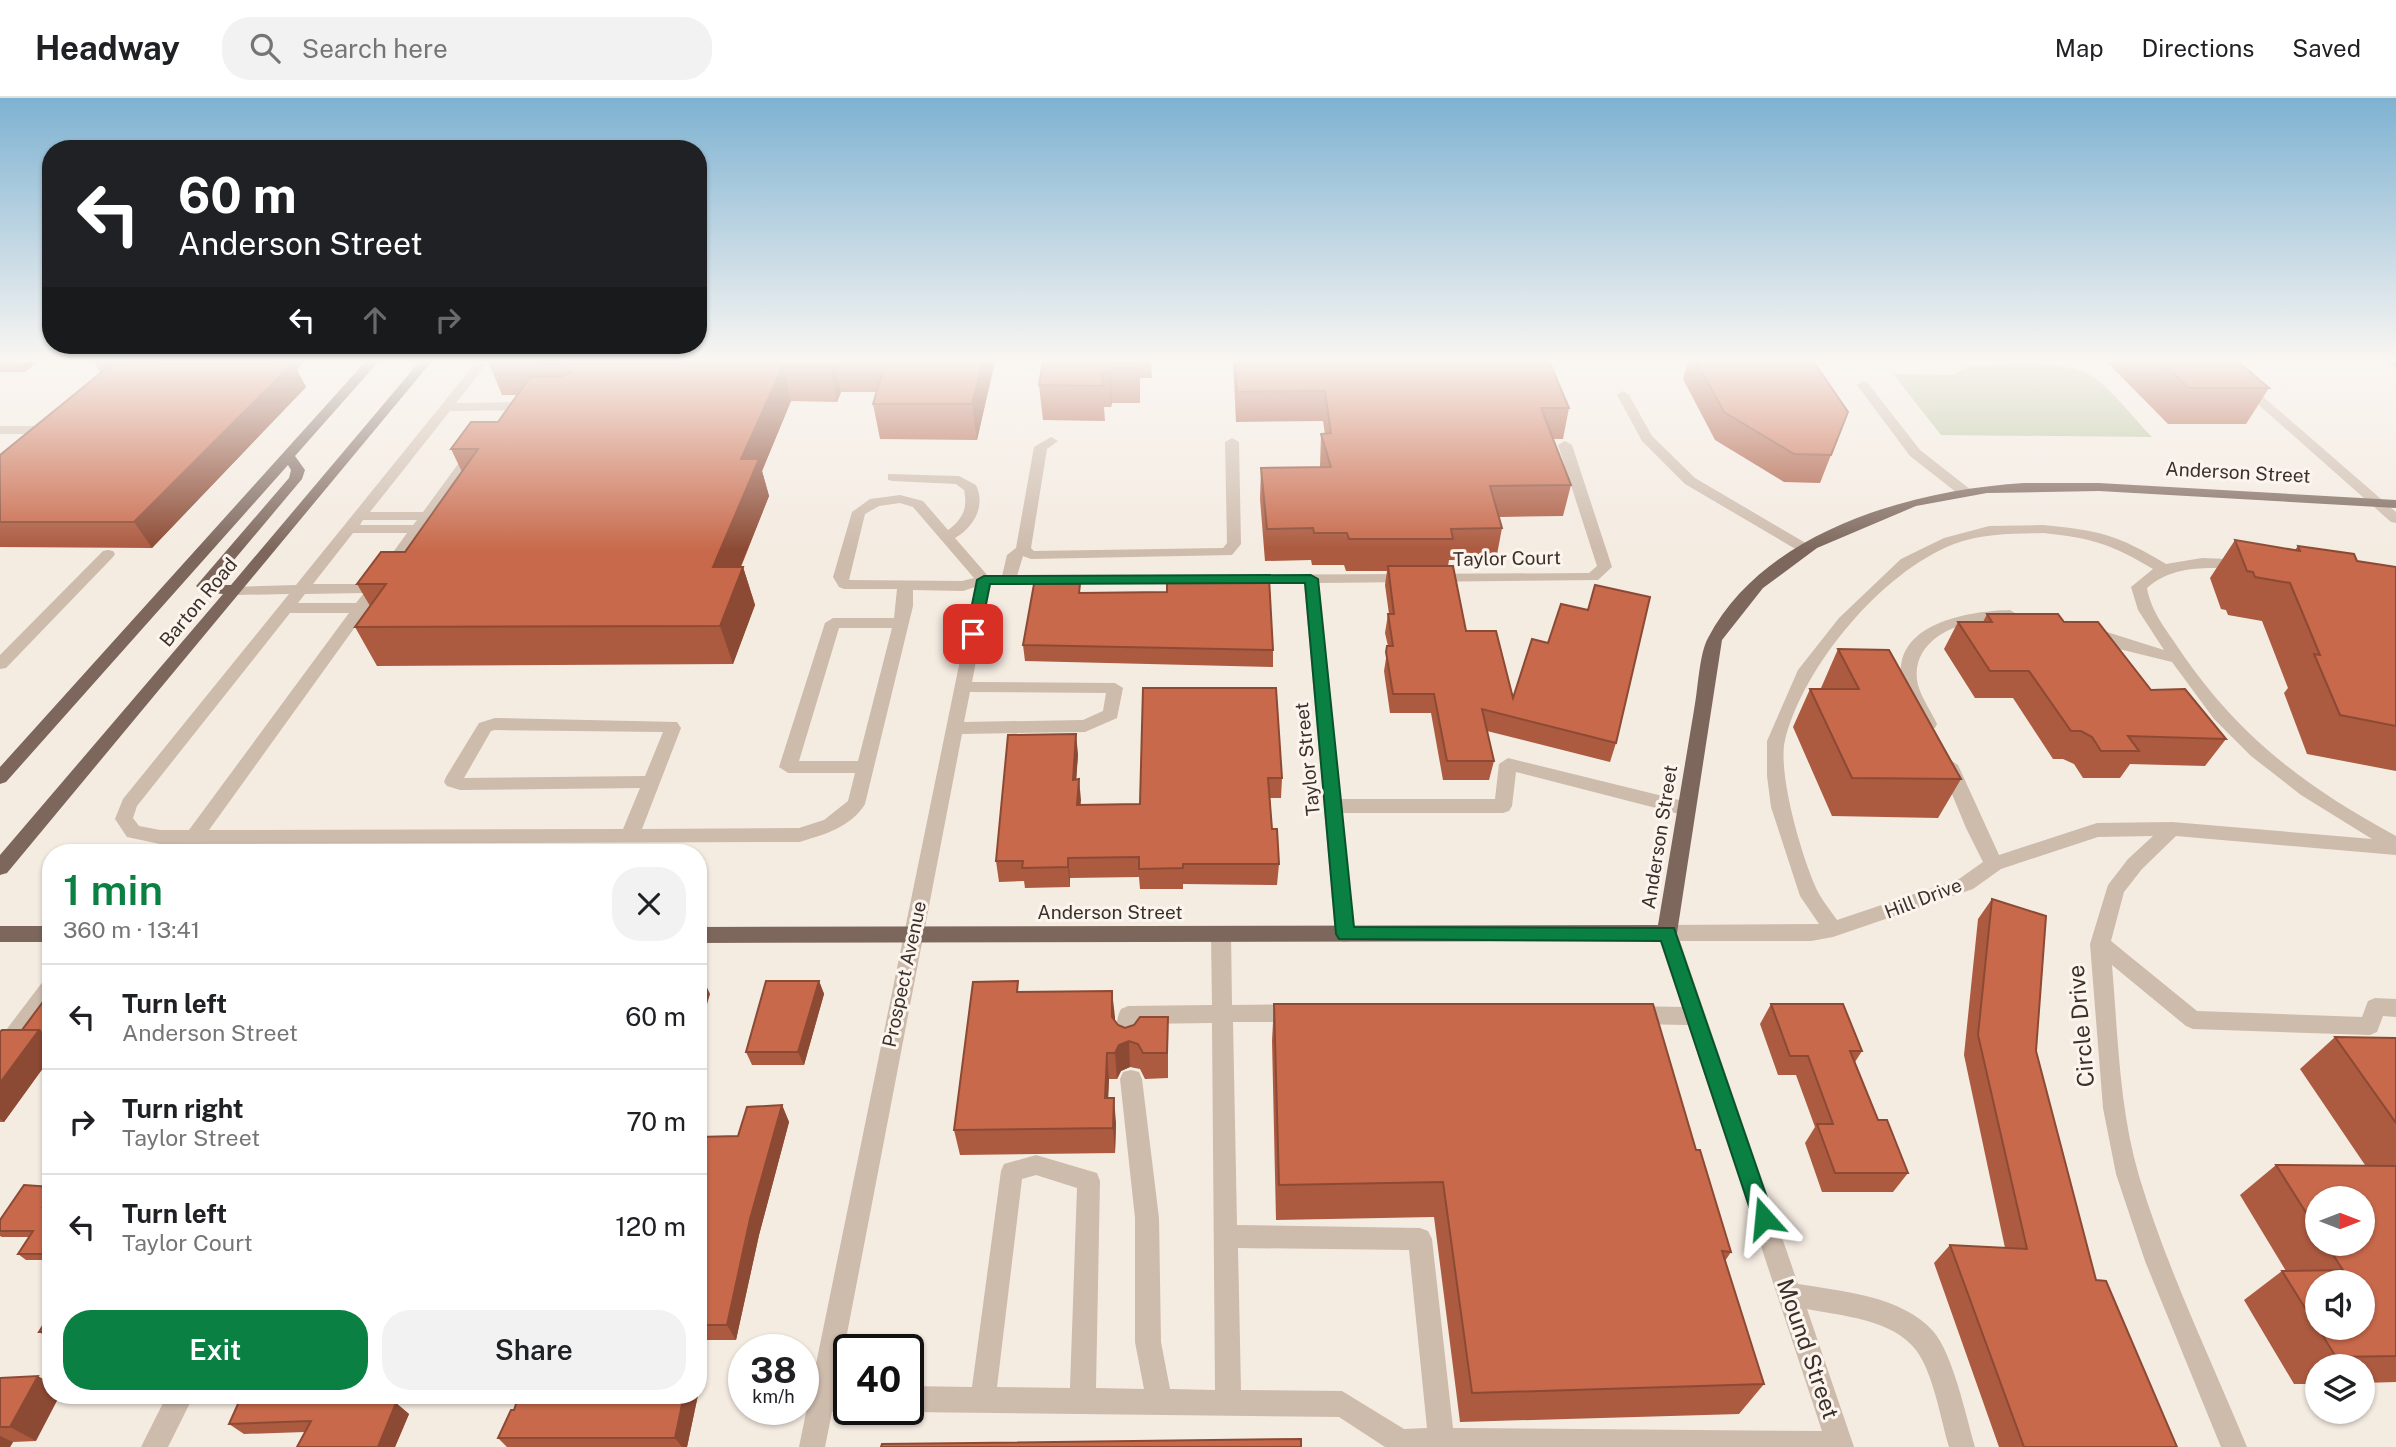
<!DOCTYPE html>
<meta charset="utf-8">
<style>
:root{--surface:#fff;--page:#f2f2f2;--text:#202124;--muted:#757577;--line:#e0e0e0;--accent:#0b8043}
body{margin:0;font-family:"Public Sans",sans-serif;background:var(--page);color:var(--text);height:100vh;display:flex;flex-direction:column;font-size:26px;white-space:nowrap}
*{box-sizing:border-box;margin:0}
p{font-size:23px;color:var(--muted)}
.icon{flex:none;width:38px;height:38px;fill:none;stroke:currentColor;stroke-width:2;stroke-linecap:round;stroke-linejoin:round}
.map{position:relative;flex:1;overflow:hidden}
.drawer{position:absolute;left:42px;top:746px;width:665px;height:560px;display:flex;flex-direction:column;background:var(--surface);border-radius:28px;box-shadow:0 2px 5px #0004}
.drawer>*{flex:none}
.hud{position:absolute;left:42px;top:42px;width:665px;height:214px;border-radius:28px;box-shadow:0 2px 5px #0004;background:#202124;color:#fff;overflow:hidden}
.needle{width:46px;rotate:90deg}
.controls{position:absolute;left:2305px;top:1088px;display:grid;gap:14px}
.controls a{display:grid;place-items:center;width:70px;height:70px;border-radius:50%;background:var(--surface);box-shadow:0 2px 5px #0004;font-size:35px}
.speed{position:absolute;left:728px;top:1236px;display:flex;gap:14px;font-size:35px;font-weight:700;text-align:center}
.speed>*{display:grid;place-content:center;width:91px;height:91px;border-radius:50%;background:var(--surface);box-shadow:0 2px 5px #0004;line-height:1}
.speed small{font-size:18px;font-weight:400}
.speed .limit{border:4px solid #111;border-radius:10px;background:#fff;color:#111}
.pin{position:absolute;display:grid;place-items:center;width:60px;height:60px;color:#fff;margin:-30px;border-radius:14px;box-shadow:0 4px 10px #0006}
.me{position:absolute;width:77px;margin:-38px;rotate:342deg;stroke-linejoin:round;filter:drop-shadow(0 0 5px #0008)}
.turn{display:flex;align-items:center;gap:24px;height:147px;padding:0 21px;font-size:32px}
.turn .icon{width:91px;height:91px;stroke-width:2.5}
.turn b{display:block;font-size:49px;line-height:60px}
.lanes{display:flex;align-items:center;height:66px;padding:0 21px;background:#0003;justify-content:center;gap:35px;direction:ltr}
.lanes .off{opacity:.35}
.round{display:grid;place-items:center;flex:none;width:74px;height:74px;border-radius:28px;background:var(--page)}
.overview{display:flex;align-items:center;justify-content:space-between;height:119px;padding:0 21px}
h1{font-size:42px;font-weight:600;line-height:52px;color:var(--accent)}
.cta{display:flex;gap:14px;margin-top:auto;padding:14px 21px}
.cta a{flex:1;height:80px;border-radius:28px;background:var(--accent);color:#fff;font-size:28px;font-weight:600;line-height:80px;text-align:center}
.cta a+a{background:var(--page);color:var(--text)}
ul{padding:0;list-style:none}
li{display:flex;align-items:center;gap:21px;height:105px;padding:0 21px;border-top:2px solid var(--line)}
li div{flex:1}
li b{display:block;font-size:26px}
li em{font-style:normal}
header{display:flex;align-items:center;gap:42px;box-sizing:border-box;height:98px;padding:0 35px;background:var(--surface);border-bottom:2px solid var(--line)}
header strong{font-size:33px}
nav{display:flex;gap:38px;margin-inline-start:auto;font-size:24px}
.search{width:490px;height:63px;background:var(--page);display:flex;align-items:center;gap:18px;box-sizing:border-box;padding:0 24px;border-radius:28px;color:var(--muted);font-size:26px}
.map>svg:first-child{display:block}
.green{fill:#b8c4a0}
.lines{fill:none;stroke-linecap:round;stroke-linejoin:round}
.minor{fill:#cdbbac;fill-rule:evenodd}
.major{fill:#7d675c;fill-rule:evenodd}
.wall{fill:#ac5a40;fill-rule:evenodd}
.shaded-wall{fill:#8c4a34}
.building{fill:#c8694b;stroke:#8c4a34;stroke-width:2}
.route{fill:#0b8043;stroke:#07532c;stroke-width:2}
.labels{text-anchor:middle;stroke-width:6;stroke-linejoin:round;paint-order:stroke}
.street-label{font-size:19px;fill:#3b302b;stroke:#fbf5ee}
.near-street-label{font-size:23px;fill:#3b302b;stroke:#fbf5ee}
</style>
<header>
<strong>Headway</strong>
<div class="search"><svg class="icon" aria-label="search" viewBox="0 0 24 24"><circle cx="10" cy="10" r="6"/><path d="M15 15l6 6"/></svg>Search here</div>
<nav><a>Map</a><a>Directions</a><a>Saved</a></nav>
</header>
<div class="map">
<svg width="2396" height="1349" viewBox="0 0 2396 1349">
<rect width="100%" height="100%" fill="#f4ebe1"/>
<path class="green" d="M1967,268C2000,268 2062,260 2090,277C2109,288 2135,322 2152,339L1941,337L1893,276L1954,277Z"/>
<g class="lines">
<g class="minor">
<path d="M477,263H489L456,305L532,304L538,308L532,312L450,313L370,414H423L469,351L474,350L481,354L209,732L623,731L640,690L460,692L447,688L444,684L446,679L479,625L495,620L677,624L681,630L642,731L799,730L824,722L848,703L855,675H788L779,669L825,525L833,520H894L897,491H844L839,489L833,479L852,414L870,401L900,397L923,403L948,432C963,421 968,410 964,392L956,386L893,383L888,382V376L959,378L976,387C986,408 974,429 955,440L988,478H1002L1007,457L1016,450L1034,349L1051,339L1058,343L1047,351L1031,450L1034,453L1223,450L1227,445L1225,344L1232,340L1239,344L1241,446L1232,457L1031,461L1023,458L1017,478H1191L1196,479L1198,482L1196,485L991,486L972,584L1115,585L1123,590L1117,620L1085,634L962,636L837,1288H849V1311H857L849,1314H832L825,1349H799L975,489L963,493L913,492V508L865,706C851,729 824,737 799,744L160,746L127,739L115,721L123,701L289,496L236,497L231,495L228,492L231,489L296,487ZM900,405L913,409L974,480L962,483L849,482L865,416L879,408ZM363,422H417L413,427H360ZM353,435H407L370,486H313ZM364,495L356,505H298L305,496ZM290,515H349L189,732H160L139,728L133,720L137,708ZM839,530H892L858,663H799ZM970,594L1106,595L1103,613L1083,622L964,624ZM495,632L663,634L645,678L464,680L491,633Z"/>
<path d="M2209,263H2222L2396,414V425L2391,424Z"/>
<path d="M1863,283L1867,284L1920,352L1971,392V398H1961L1910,358L1857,287Z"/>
<path d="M1623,293L1629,297L1652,338L1695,380L1809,447L1811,450L1809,453H1799L1685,386L1642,343L1617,297Z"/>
<path d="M0,328H53L59,332L53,336H0Z"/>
<path d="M1565,343L1572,347L1612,469L1598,482L1319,485L1341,701H1495L1499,666L1508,660L1687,704L1693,706L1696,711L1693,716L1687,718L1516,674L1512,708L1509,713L1503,715H1342L1355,836L1352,842L1345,844L1338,842L1335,836L1304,485H1247L1240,481L1247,477L1589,475L1597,468L1558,347Z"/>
<path d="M2043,427C2099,432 2118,437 2166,466L2202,460L2250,462L2252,465C2238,478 2183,457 2147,490C2151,514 2166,531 2179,551C2238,638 2304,688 2396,738V757L2176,738L2142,771L2124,794L2111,843L2197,913L2362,919L2368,903L2375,900L2396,901V919L2383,918L2377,934L2370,937L2193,931L2186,928L2112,867C2118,937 2119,1010 2139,1078C2167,1171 2210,1259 2247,1349H2221L2145,1163L2116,1076L2103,1010L2090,846L2108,787L2128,761L2153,738L2098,739L2001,771L1973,791L1833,839L1811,843H1680L1798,1186C1841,1193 1902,1198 1933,1233C1953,1256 1966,1318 1975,1349H1949C1941,1322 1933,1274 1916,1252C1892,1221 1842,1218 1807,1211L1854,1349H1385L1339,1319L908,1314L900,1311H908V1288L972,1289L1001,1073L1004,1066L1036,1057L1097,1075L1100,1083L1096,1290L1144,1291L1135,1244V1120L1120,981L1123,974L1131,972L1139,974L1142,981L1159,1120L1161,1244L1170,1291L1215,1292L1212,925L1138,926L1139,945L1135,951L1128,954L1121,951C1115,941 1115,922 1121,911L1128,908L1212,907L1211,837L1214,831L1221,829L1228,831L1231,837L1232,907L1296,906L1303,909L1306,915L1303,921L1296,924H1233L1237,1127L1420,1130L1428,1133L1432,1141L1453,1330L1822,1333L1688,927L1632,926L1625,923L1622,917L1625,911L1632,908L1682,909L1657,835L1660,829L1667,827L1819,826L1800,798L1771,709L1767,678V643L1798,572L1839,520L1901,461L1944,440L1989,428ZM2043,435C2092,440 2111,446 2153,471L2131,489L2138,512L2164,552L2091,529L2083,534L2085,537L2119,551L2172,564L2214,621L2251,658L2301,697L2372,741L2172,724L2097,725L1999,757L1958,667L1949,661L1940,667L1966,730L1983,764L1959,781L1837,822C1831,813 1824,805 1819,796C1803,765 1777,675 1785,642C1804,567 1882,474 1954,446C1983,435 2012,436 2043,435ZM1036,1077L1077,1090L1070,1290L997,1289L1022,1081ZM1238,1150L1409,1152L1427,1330L1404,1331L1342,1293L1241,1292Z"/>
<path d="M108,452L113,453L115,456L113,459L6,570L0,571V557L103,453Z"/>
<path d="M2010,512L2018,517L2015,520C2000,524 1983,522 1967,526C1938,532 1910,554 1918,587C1922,601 1931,613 1937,626L1935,630H1923C1915,616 1905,601 1902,585C1890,525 1969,513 2010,512Z"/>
<path d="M51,880V904L8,962L0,965V940L44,882Z"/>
<path d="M167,1297H194L168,1349H141Z"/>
</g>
<g class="major">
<path d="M366,263H379L295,358L305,372L302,381L213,487H231L420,263H432L7,775L0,777V757L223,496L204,494L196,488L289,380L291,372L288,367L6,684L0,686V669Z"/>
<path d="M2024,385H2099L2396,402V410L2099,393L1987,395L1916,408L1817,450L1763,490L1722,542L1677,835L1674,841L1667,843L698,845V829L1658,827C1670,756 1682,684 1694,612C1698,593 1699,556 1708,540C1765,432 1912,392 2024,385Z"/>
<rect x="0" y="828" width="51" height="16"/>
</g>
</g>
<g class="wall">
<path d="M0,263H38L25,274H0Z"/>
<path d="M93,263H158L155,265H213L215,263H304L297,272L306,289L152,450L0,449V357L101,275Z"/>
<path d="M488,263H995L977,342L880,341L873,306L876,294H841L837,304L791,303L762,373L769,398L741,469H743L755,507L733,566L377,568L355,529L370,508L357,486L405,454L462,374L451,351L498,324L517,297H502Z"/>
<path d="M1043,263H1151L1152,280H1140V305H1112L1111,309H1104L1105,323L1043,322L1039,287Z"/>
<path d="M1233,263H1549L1569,310L1563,341H1553L1571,387L1563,418L1499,419L1502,430L1496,462H1449L1448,468L1466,533L1513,600L1616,645L1610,664L1487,633L1494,663L1489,682H1443L1431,615H1390L1384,573L1388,548L1385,535L1388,516H1389L1385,487L1387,473H1346L1344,467H1312L1311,462L1265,463L1260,401L1261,370L1320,369L1321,336H1325L1323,323L1236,324Z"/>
<path d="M1688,263H1813L1848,314L1820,385L1784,384L1715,342L1683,281Z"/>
<path d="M2106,263H2237L2269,290L2246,326H2168Z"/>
<path d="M2387,263H2396V270Z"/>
<path d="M2235,442L2295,452L2298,448L2357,463L2396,469V673L2307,656L2284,595L2288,590L2262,523L2228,517L2226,512L2221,511L2210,480Z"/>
<path d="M1080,495L1273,552V569L1025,563L1023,547Z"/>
<path d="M1987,516L2064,524L2151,592L2226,641L2205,668L2130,666L2120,680H2083L2074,666L2063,661H2053L2013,600H1975L1944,551L1958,524H1983Z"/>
<path d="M1838,551L1961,681L1938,720L1832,718L1793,629L1810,591H1822L1821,590Z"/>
<path d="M1143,590L1282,680L1281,700H1270L1272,731L1279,766L1277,787L1183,786V791H1140L1139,779L1070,780V789L1025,790L1024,783L999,784L996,763L1078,656L1076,681H1079L1080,707L1140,706Z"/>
<path d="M1992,801L2036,953L2096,1182L2177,1349H1999L1934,1165L1950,1147L2005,1150L1964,957L1978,821Z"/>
<path d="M819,883L824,896L804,967H752L746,954Z"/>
<path d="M51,893V959L4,1024H0V934L22,932Z"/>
<path d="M1020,894L1115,919L1114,923L1118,927L1168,945V980L1145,981L1140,971L1130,969L1121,973L1117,981H1109L1108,1000L1116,1025L1115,1055L960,1057L954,1032Z"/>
<path d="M1274,906L1696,1052L1731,1154L1725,1163L1764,1286L1739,1316L1460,1324L1434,1119L1276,1122L1272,943Z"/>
<path d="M1771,906L1862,953L1855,964L1878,1022L1908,1075L1893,1094H1822L1805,1045L1815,1029L1796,977H1778L1760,926Z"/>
<path d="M2335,939L2396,940V1284L2362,1285V1269H2317V1286H2294L2244,1202L2282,1173H2286L2240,1097L2276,1067H2365L2300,971ZM2317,1101L2362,1146H2317ZM2317,1185L2362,1230H2317Z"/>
<path d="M782,1007L789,1024L759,1137L736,1242H698V1039L738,1038Z"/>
<path d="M51,1089V1162H26L18,1156L29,1139H2L0,1138V1122Z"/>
<path d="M51,1215V1241L39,1234Z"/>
<path d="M0,1280L36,1343L13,1344L10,1349H0Z"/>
<path d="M242,1297H355L352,1305H396L409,1316L395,1349H297L305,1334L244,1336L229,1326Z"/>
<path d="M519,1297H698L687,1349H507L498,1340L514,1312Z"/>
</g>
<g class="shaded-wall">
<path d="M17,263H38L25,274Z"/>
<path d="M139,263H158L146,274Z"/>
<path d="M272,263H304L297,272L306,289L152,450L134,424Z"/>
<path d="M832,263H834L841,294L837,304L830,268Z"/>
<path d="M983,263H995L977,342L972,306Z"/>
<path d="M1139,263H1140V305Z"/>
<path d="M783,268L791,303L762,373L769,398L725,507L713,469L741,361Z"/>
<path d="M1110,270L1112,305L1111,309L1109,274Z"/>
<path d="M743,469L755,507L733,566L720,528Z"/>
<path d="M1076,636L1078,656L1075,702L1073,682Z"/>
<path d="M1079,681L1081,702L1079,727L1077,707Z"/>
<path d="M1068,760L1070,780V789L1068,769Z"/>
<path d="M704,883L710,896L698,936V901Z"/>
<path d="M819,883L824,896L804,967L798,954Z"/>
<path d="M1112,893L1115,919L1114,945L1112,919Z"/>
<path d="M39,932L51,943V959L4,1024L0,1021V985Z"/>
<path d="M1129,943L1130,969L1121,973L1117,981L1115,955L1119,947Z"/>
<path d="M1107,955L1109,981L1107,1025L1105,1000Z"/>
<path d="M1114,1000L1116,1025L1115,1055L1113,1030Z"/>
<path d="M782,1007L789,1024L759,1137L736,1242L727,1227L750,1121Z"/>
<path d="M51,1097V1115L43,1109Z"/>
<path d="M38,1278L51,1286V1297H60L36,1343L10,1329Z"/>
<path d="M338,1297H355L348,1316L334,1305Z"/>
<path d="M684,1297H698L687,1349H682L675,1340Z"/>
<path d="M396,1305L409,1316L395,1349H378Z"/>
<path d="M0,1338L13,1344L10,1349H0Z"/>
</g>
<g class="building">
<path d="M215,263H272L270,265H293L134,424H0V357L113,265H213Z"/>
<path d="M541,263H832L830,268H783L741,361H759L713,469H743L720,528L355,529L386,486H357L381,454H405L478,351H451L471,324H498L530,279H561L570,274L561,266H539Z"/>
<path d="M886,263H983L972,306H873Z"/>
<path d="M1043,263H1139V270H1110L1109,274H1102L1103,288L1039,287Z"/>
<path d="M1235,263H1549L1569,310H1541L1571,387L1490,388L1502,430L1451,431L1453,441H1349L1347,435H1314L1313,430L1267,431L1261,370L1331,369L1321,336L1331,335L1325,293L1237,294Z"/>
<path d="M1696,263H1813L1848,314L1831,357L1794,356L1724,314Z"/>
<path d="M2160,263H2237L2269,290H2189Z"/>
<path d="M2235,442L2300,453L2298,448L2354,456L2357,463L2396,469V628L2340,617L2314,556L2320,557L2290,485L2255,479L2253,474L2247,473Z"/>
<path d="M1388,468H1453L1466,533H1496L1513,600L1532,541L1548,545L1561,506L1588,512L1595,487L1650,499L1616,645L1482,611L1494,663H1447L1434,596H1393L1386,554L1387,548H1393L1388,516H1394Z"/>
<path d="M1167,480H1269L1273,552L1023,547L1034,486H1080L1079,495L1167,494Z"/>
<path d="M1987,516H2058L2064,524H2098L2151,592L2185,591L2226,641L2128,638L2139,653H2101L2092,639L2081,633H2071L2029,573H1990L1958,524H1992Z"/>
<path d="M1838,551L1889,552L1961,681L1852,680L1810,591H1859Z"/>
<path d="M1143,590H1276L1282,680H1268L1272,731H1277L1279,766H1183V770L1139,771V759L1068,760V769L1022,770L1023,763H996L1008,637L1076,636L1073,682L1079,681L1077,707L1140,706Z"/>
<path d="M1992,801L2046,818L2036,953L2096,1182L2106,1183L2177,1349H2024L1950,1147L2027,1151L1978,937Z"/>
<path d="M698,883H704L698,901Z"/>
<path d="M766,883H819L798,954H746Z"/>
<path d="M1018,883L1017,894L1112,893V919L1118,927L1125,930L1134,927L1140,919H1168L1167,955H1143L1138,946L1129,943L1119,947L1115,955H1107L1105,1000H1114L1113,1030L954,1032L973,884Z"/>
<path d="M51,893V935L41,934L39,932H22Z"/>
<path d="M1274,906H1653L1696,1052H1700L1731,1154L1722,1153L1764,1286L1472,1295L1443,1084L1279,1087Z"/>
<path d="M1771,906H1843L1862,953H1850L1878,1022H1887L1908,1075H1835L1817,1026H1833L1808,958H1790Z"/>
<path d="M2,932H39L0,985V934Z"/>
<path d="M2335,939L2396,940V1025Z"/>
<path d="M782,1007L750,1121L727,1227H698V1039L738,1038L747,1009Z"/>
<path d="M2276,1067L2396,1068V1258L2336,1259L2318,1230H2362V1185H2317V1229L2282,1173L2343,1172L2326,1146H2362V1101H2317V1132Z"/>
<path d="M24,1087L51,1089V1097L43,1109H51V1156H18L33,1133H0V1122Z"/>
<path d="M51,1215V1234H39Z"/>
<path d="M38,1278L10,1329H0V1280Z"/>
<path d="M242,1297H338L334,1305H396L378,1349H297L311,1323L229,1326Z"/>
<path d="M519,1297H684L675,1340H498L511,1312H514Z"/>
<path d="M1301,1341V1349H881L882,1346Z"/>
</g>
<linearGradient id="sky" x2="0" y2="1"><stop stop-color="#7eb2d2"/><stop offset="0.58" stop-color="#faf6f2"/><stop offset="1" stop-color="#faf6f2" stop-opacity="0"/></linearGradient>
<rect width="2396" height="452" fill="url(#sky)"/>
<path class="route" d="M1311,477L1318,481L1354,829L1674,830L1774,1120L1771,1128L1764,1130L1756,1128L1753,1120L1661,843L1339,841L1336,836L1305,485L990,486L980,536L973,540L966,536L977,482L984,478Z"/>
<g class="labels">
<g class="street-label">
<text transform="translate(2238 374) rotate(3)" y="7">Anderson Street</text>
<text transform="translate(1507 460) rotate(-1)" y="7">Taylor Court</text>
<text transform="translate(198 504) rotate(-50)" y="7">Barton Road</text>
<text transform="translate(1307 661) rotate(-96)" y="7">Taylor Street</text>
<text transform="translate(1659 739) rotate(-81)" y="7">Anderson Street</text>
<text transform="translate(1923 800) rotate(-21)" y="7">Hill Drive</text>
<text x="1110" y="821">Anderson Street</text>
<text transform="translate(904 876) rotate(-78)" y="7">Prospect Avenue</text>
</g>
<g class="near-street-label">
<text transform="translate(2081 928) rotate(-95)" y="8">Circle Drive</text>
<text transform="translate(1808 1251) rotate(71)" y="8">Mound Street</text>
</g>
</g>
</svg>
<div class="controls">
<a><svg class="needle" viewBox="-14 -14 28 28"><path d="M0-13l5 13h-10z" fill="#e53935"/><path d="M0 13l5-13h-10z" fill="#757577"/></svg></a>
<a><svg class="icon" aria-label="sound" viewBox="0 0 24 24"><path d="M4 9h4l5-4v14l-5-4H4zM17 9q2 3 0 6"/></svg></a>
<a><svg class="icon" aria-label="layers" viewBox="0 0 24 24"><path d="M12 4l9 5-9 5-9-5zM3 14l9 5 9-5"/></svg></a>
</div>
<div class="speed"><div>38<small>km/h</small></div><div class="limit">40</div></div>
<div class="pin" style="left:973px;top:536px;background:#d93025"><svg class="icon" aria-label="arrive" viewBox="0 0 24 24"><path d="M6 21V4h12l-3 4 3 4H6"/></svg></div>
<svg class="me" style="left:1764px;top:1120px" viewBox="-20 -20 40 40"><path d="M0-17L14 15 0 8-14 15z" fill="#0b8043" stroke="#fff" stroke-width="4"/></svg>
<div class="hud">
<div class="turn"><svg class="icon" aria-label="left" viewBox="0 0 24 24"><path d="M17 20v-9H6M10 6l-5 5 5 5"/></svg><div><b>60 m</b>Anderson Street</div></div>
<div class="lanes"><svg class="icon" aria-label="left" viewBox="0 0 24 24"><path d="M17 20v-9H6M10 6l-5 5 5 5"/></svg><svg class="icon off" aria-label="ahead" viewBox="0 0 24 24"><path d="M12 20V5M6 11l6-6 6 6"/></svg><svg class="icon off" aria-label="right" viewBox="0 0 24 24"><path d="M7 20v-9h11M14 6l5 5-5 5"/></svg></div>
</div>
<section class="drawer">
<div class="overview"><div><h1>1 min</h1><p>360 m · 13:41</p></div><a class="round"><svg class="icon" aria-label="close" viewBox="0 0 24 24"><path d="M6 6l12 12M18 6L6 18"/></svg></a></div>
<ul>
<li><svg class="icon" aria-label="left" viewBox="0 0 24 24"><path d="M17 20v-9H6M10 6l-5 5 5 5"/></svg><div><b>Turn left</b><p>Anderson Street</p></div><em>60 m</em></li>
<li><svg class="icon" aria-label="right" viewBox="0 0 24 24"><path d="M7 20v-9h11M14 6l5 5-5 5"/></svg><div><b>Turn right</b><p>Taylor Street</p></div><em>70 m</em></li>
<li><svg class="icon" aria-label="left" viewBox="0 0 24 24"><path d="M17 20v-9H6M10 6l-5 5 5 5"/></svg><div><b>Turn left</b><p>Taylor Court</p></div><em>120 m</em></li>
</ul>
<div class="cta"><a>Exit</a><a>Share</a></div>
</section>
</div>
